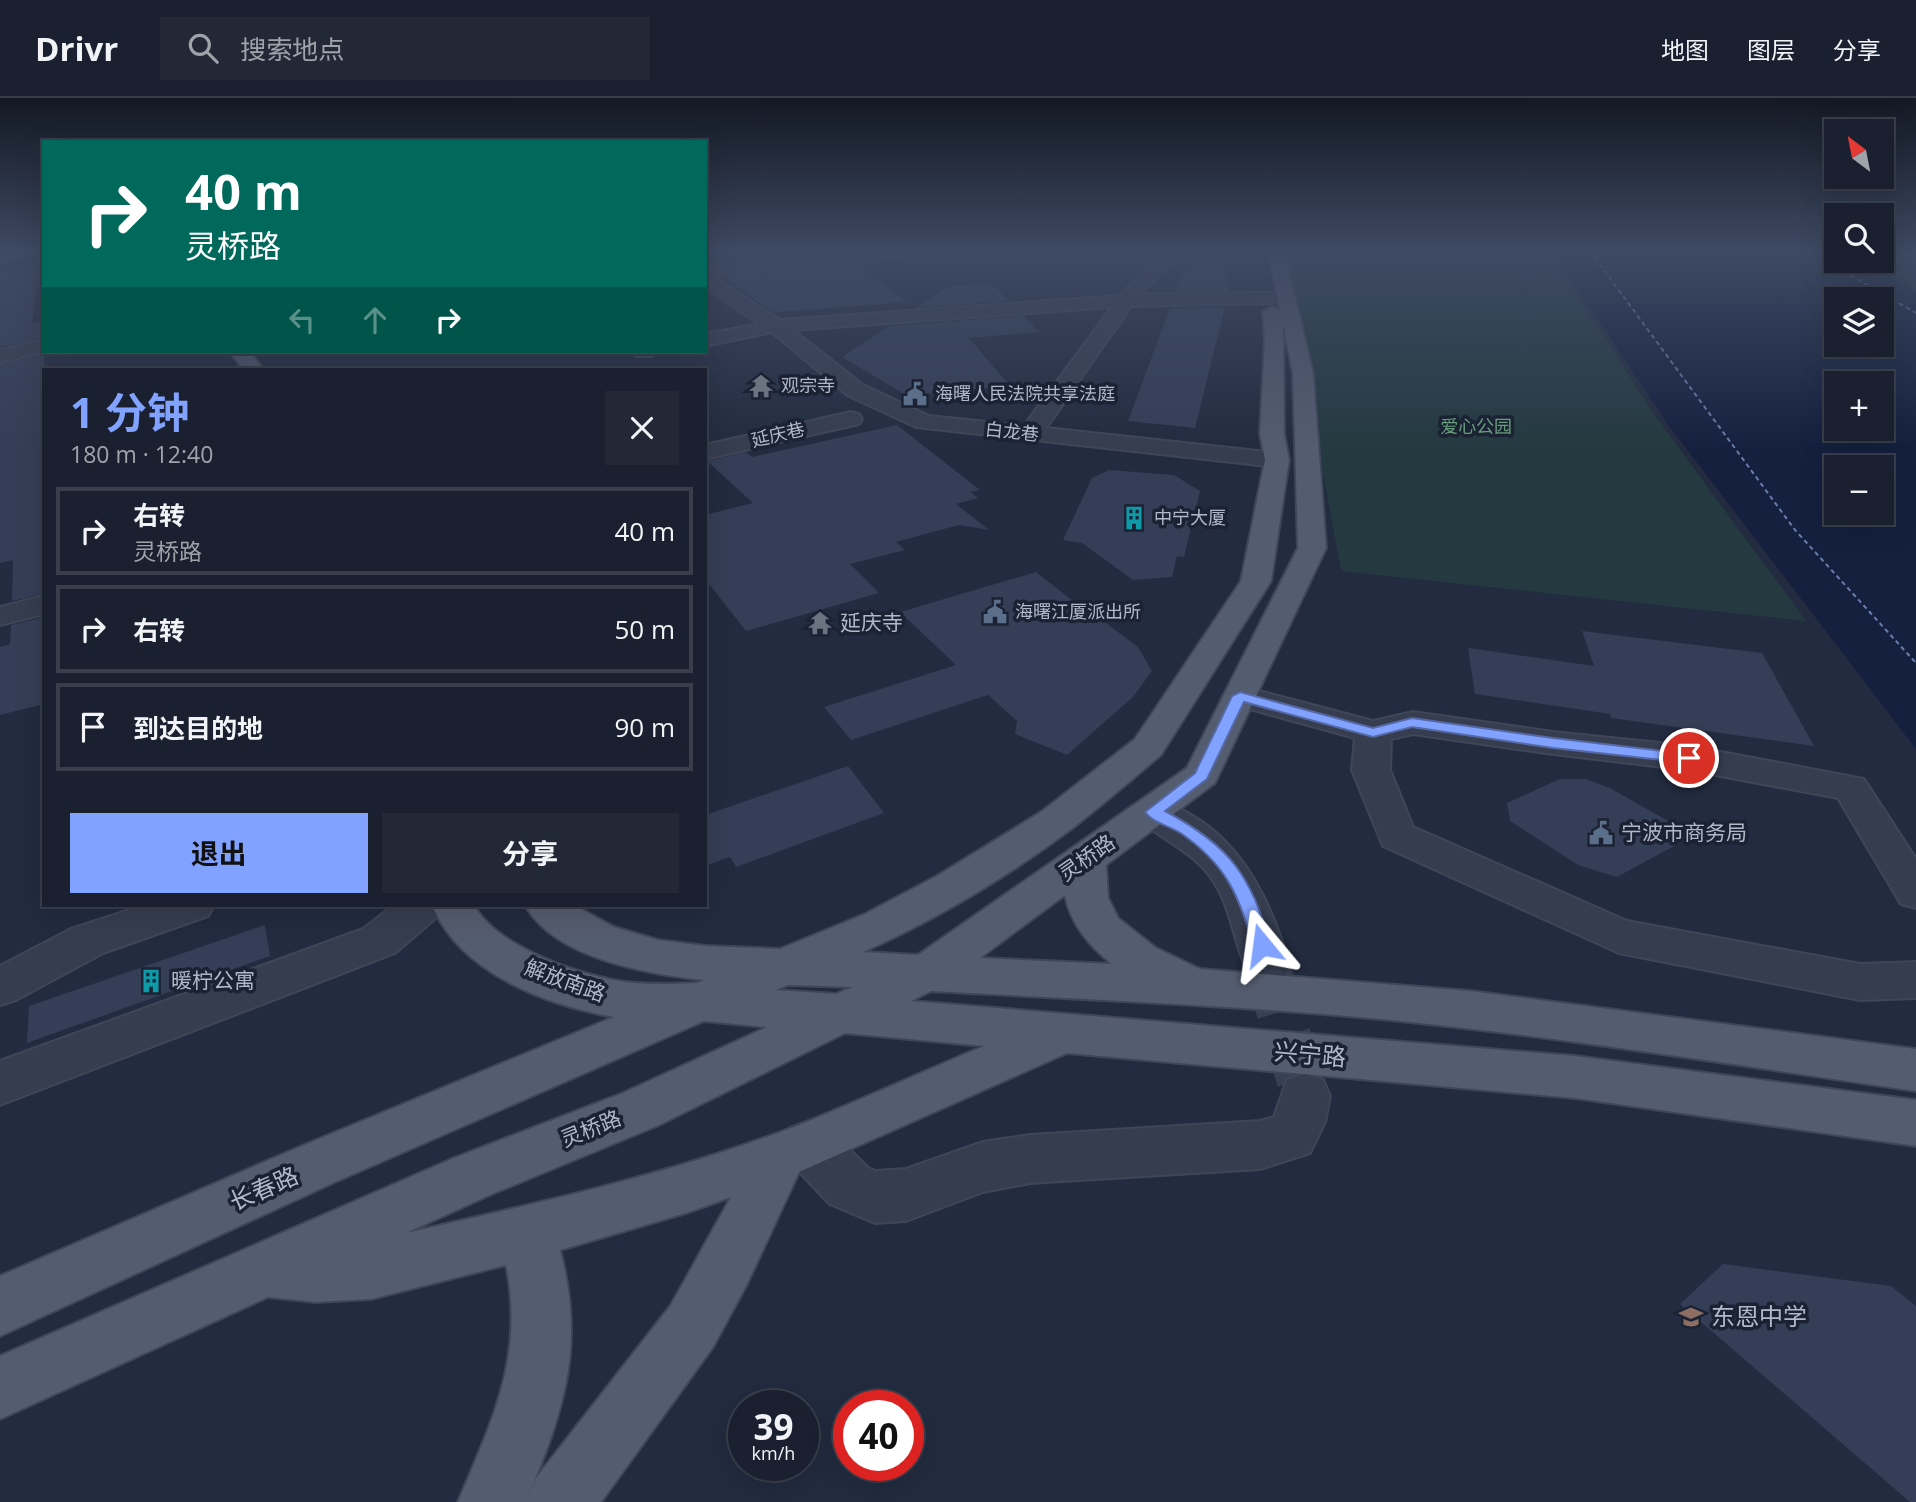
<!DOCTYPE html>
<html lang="zh">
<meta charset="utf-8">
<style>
:root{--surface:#1a202f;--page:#232837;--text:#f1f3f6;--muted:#9fa3aa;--line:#383e4b;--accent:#82a2ff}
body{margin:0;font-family:"Open Sans","Noto Sans SC",sans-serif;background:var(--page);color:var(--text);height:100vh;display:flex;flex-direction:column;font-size:26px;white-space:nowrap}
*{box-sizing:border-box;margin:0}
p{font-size:23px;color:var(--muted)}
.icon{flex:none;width:38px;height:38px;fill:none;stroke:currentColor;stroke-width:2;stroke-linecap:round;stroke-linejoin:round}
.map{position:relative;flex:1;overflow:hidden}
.side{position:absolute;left:42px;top:270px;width:665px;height:539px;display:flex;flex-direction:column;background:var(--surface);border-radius:0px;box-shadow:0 7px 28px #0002,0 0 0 2px var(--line)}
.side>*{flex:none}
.guide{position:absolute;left:42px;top:42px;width:665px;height:214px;border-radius:0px;box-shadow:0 7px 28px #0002,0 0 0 2px var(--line);background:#00695c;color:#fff;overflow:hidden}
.needle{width:46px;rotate:328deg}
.tools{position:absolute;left:1824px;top:21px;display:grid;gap:14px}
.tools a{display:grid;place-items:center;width:70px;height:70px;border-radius:0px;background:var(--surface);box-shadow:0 7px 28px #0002,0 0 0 2px var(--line);font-size:35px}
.speed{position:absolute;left:728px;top:1292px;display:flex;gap:14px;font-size:35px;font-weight:700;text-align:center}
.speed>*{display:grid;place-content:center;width:91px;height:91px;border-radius:50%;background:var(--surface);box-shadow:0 7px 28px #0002,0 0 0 2px var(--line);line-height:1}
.speed small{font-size:18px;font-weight:400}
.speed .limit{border:10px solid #d22;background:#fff;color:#111}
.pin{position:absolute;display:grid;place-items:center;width:60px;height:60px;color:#fff;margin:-30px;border:4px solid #fff;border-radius:50%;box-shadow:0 2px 7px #0007}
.me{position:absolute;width:77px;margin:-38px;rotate:344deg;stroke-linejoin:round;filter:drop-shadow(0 0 5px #0008)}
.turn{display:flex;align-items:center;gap:24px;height:147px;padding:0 28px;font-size:32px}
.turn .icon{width:91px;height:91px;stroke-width:2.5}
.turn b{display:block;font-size:49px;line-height:60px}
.lanes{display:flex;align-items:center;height:66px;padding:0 28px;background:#0003;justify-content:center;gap:35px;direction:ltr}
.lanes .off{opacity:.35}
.round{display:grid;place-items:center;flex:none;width:74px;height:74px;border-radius:0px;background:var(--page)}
.head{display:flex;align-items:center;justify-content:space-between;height:119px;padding:0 28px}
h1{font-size:42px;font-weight:700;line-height:52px;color:var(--accent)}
.button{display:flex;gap:14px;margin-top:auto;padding:14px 28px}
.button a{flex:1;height:80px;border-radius:0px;background:var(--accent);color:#111;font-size:28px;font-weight:700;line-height:80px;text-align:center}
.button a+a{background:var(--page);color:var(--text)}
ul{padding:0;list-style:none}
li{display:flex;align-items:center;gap:21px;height:88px;margin:0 14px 10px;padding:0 14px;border:4px solid var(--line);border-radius:0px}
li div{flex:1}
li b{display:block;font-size:26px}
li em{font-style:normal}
header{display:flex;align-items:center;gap:42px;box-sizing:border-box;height:98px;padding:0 35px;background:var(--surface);border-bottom:2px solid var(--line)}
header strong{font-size:33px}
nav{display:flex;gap:38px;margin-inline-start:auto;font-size:24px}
.search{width:490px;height:63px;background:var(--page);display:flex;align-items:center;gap:18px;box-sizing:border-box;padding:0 24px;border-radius:0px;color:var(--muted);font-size:26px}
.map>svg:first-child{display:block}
.green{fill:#243940}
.water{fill:#14203e;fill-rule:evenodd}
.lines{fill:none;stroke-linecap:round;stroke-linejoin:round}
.ferry{stroke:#697dac;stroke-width:2;stroke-dasharray:4.5 3.5;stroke-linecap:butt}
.building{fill:#343e56}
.minor-tunnel{stroke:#384054;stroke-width:47;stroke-dasharray:47 24;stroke-linecap:butt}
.minor-casing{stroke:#3f4658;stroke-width:4}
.major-casing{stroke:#3f4658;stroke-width:4}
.minor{fill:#363d4f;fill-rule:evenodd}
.major{fill:#545c6f;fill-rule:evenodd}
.route{fill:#82a2ff;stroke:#5469a6;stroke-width:2}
.labels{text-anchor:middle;stroke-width:7;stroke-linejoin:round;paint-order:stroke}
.far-poi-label{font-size:18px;fill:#b2b8ca;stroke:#1b2234;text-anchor:start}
.far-park-label{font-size:18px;fill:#689d7b;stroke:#1b2234}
.far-street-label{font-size:18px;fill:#b2b8ca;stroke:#1b2234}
.poi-label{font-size:21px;fill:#b2b8ca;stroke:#1b2234;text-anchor:start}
.street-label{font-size:21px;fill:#b2b8ca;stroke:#1b2234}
.near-street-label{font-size:24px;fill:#b2b8ca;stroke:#1b2234}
.near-poi-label{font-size:24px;fill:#b2b8ca;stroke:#1b2234;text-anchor:start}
</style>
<header>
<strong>Drivr</strong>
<div class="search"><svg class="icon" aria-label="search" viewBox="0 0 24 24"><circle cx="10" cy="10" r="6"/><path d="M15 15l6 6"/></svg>搜索地点</div>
<nav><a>地图</a><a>图层</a><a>分享</a></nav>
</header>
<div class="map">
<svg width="1916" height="1404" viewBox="0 0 1916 1404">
<rect width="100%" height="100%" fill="#222b3f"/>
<g class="green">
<path d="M705,153H820L725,162L705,160Z"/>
<path d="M1282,153H1548L1654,316L1806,523L1341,473Z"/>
<path d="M1881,153H1896L1916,164V191L1868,163H1881Z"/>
</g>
<path class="water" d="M1552,153H1836V163H1866L1916,194V651L1669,328ZM1881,201V247H1836V201ZM1836,285H1881V331H1836ZM1836,369H1881V415H1836Z"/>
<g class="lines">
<g class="ferry">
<path d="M1590,153L1795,432L1916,565"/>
<path d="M1809,153L1916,215"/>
</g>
</g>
<g class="building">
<path d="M40,163L32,226L44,223V240L0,249V174Z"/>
<path d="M1203,164H1224L1226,183L1230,184L1228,193H1176L1184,171Z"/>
<path d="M857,166L907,204L779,214L769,212L725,179Z"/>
<path d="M992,186L1009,203L916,210L947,189Z"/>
<path d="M1225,209L1195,330L1128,323L1170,210Z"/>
<path d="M1023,218L1039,234L969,240L1010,288L908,298L842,259L889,228Z"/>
<path d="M44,257V496L12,503L13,462L0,465V266Z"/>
<path d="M897,327L980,392L970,394L978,400L956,406L989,432L959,427L896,444L905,452L850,466L879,495L746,533L705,481V417L753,405L707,363L746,354L752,359Z"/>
<path d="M1109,372L1174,377L1200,393L1184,459L1177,458L1172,479L1133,482L1082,445L1063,442L1092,380Z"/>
<path d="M1036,474L1091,517L1094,516L1138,549L1152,573L1133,599L1067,657L1015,636L1017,623L988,597L851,642L824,609L956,567L900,514Z"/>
<path d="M44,519V606L0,617V549L10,546L11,527Z"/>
<path d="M1582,533L1762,555L1814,648L1611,620L1610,616L1475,596L1468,550L1594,568Z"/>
<path d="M848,668L884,715L736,769L730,759L705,768V717Z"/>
<path d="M1560,681H1586L1610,690L1668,723L1676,747L1617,779L1578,767L1510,723L1507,705Z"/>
<path d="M265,827L270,858L27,945L29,908Z"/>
<path d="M1723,1166L1891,1188L1916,1208V1404H1910L1680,1206Z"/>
</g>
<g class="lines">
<path class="minor-tunnel" d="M1267,869L1305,998"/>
<g class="minor-casing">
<g id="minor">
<path d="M858,153H912L904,158L712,178L780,222L1120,198L1164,153H1181L1141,196L1271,195L1280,200L1271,205L1131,208L1046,330L1277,355L1286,357L1289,362L1286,367L1277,369L916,329L847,297L772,234L705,248V236L760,226L705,189V169ZM1112,209L1024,328L929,318L863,287L793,232Z"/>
<path d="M44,242L45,254L0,264V252Z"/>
<path d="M633,254H655L652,258H636Z"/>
<path d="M851,314L859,316L862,321L859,326L705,361V347Z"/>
<path d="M44,498V516L0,527V509Z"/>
<path d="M1240,588L1373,623L1413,614L1553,634L1689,648L1864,681L1916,761V810L1901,806L1838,700L1689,672L1553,656L1413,636L1391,641L1390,672L1413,729L1627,823L1860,866L1916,864V900L1860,902L1619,855L1383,748L1352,672L1355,640L1228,605L1223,598L1228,591Z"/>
<path d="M1153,701C1233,723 1269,795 1290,869L1283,881L1267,887L1251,881C1232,846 1233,804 1205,772C1186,749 1146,734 1134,714L1139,705Z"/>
<path d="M145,807H214L208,818L103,855L16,902L0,907V868L71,831Z"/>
<path d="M394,807H444L438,818L395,855L0,1007V963L363,831Z"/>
<path d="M1305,976L1323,982L1330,998L1325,1024L1310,1055L1260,1071L1030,1085L983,1094L906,1123L875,1125L830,1106L790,1064L783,1047L790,1030L809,1023L828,1030L868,1070L876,1073L906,1071L983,1044L1030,1037L1260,1023L1274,1019L1287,982Z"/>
</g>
</g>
<g class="major-casing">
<g id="major">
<path d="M36,153L34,156L0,164V154Z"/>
<path d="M1268,153H1284L1313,275L1326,450L1215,685L1106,767L1108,800L1118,820L1156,850L1200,871L1470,893L1916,951V993C1738,967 1560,939 1381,921C1231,907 1081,901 931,893L911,903L1575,958L1916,1002V1048L1575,1000L1067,955L799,1074L747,1186L713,1249L601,1404H526L536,1380L671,1207L731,1099L686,1115L560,1152C586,1250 563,1314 526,1404H458C492,1323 525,1258 506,1167L371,1201L316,1204L268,1199L0,1321V1258L454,1060L623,995L767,929L704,923L335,1084L0,1238V1178L297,1050L614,919C546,907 460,875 432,807H474C496,849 581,878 626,884C649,887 674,886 697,885L704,882C648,876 555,861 525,807H574L614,829L658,842L706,848L780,851L865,816L937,778L1041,714L1135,641L1241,483L1265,362L1260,336L1265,241L1263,214L1272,209L1280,212ZM1283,225L1293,275L1298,450L1187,670L918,857L863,854C935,822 1007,779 1070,732C1101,708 1131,682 1161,657L1166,649L1271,483L1289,362L1284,336ZM1065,797C1070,825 1090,849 1112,866L980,860ZM788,887L853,889L836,896L776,892ZM845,935L984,948C922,974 861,1002 799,1027C672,1076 538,1105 406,1135L492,1096L659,1027Z"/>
<path d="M1900,153H1916V162Z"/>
<path d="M230,254H250L263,271H243Z"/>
</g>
</g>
<use href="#minor" class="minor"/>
<use href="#major" class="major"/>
</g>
<linearGradient id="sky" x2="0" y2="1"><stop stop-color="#131823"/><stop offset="0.44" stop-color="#3e4a63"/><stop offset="1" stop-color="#3e4a63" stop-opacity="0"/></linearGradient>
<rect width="1916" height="350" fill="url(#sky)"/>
<path class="route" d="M1240,594L1373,630L1412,620L1553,640L1689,656L1697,660L1689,665L1553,650L1412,629L1373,639L1244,604L1207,681L1165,713C1231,748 1250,777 1271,847L1268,852H1255L1253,847C1239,797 1226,767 1182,736C1170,728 1153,725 1145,714L1195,675L1232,598Z"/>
<defs>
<g id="temple-bare" transform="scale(1.89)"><path d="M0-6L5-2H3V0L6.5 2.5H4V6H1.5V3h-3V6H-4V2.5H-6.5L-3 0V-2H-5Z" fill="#6b7280" stroke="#1b2234" stroke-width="2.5" paint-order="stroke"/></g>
<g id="civic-bare" transform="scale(1.89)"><path d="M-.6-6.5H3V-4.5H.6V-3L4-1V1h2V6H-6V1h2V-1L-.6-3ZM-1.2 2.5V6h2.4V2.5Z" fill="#5c6f8a" stroke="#1b2234" stroke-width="2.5" paint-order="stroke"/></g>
<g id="building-bare" transform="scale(1.89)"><path d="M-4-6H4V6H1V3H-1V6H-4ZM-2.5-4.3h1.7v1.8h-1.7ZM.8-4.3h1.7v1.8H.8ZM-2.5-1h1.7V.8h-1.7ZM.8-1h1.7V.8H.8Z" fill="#0f9aa8" stroke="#1b2234" stroke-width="2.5" paint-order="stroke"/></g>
<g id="school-bare" transform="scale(1.89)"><path d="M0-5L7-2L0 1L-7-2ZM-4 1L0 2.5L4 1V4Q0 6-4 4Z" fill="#8d6e63" stroke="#1b2234" stroke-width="2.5" paint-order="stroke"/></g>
</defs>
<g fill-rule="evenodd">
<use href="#temple-bare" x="761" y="288"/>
<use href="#civic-bare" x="915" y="296"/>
<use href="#building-bare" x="1134" y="420"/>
<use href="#civic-bare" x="995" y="514"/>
<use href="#temple-bare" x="820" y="525"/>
<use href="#civic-bare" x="1601" y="735"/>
<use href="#building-bare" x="151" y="883"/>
<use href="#school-bare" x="1691" y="1219"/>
</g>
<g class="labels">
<g class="far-poi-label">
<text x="781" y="294">观宗寺</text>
<text x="935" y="302">海曙人民法院共享法庭</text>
<text x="1154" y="426">中宁大厦</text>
<text x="1015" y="520">海曙江厦派出所</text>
</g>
<g class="far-park-label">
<text x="1476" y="335">爱心公园</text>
</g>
<g class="far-street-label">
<text transform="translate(1012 334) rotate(6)" y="6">白龙巷</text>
<text transform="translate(778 337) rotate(-13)" y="6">延庆巷</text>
</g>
<g class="poi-label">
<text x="840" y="532">延庆寺</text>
<text x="1621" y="742">宁波市商务局</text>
<text x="171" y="890">暖柠公寓</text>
</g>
<g class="street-label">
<text transform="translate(1087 760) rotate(-35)" y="7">灵桥路</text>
<text transform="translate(565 883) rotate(20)" y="7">解放南路</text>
<text transform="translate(591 1031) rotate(-22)" y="7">灵桥路</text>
</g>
<g class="near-street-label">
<text transform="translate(1310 957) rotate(5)" y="8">兴宁路</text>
<text transform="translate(264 1091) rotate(-24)" y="8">长春路</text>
</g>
<g class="near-poi-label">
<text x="1711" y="1227">东恩中学</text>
</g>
</g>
</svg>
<div class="tools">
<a><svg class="needle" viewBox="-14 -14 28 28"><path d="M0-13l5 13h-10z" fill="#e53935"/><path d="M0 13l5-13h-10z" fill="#9fa3aa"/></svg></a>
<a><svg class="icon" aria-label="search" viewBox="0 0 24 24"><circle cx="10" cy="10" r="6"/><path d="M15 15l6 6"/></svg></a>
<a><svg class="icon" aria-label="layers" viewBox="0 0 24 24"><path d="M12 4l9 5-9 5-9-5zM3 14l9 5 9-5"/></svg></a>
<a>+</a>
<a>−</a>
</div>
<div class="speed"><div>39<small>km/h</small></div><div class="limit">40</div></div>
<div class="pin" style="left:1689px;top:660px;background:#d93025"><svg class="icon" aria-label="arrive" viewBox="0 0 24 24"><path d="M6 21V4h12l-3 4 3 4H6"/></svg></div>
<svg class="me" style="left:1262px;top:847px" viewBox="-20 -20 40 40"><path d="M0-17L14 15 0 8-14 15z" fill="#82a2ff" stroke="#fff" stroke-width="4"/></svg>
<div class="guide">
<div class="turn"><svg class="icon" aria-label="right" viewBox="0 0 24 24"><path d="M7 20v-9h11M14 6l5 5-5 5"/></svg><div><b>40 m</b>灵桥路</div></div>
<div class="lanes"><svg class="icon off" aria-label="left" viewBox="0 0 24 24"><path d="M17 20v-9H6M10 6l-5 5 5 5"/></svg><svg class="icon off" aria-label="ahead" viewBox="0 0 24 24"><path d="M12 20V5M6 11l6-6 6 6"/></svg><svg class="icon" aria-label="right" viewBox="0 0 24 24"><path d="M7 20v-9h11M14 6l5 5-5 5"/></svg></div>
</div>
<section class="side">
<div class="head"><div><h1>1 分钟</h1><p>180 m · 12:40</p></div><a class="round"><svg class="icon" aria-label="close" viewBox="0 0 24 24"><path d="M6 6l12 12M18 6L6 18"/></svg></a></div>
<ul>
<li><svg class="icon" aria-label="right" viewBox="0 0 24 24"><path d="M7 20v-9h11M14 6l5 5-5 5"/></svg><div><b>右转</b><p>灵桥路</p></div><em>40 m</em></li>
<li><svg class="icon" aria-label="right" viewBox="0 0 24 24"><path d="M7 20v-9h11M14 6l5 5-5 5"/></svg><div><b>右转</b></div><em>50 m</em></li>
<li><svg class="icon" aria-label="arrive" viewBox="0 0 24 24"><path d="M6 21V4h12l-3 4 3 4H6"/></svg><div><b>到达目的地</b></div><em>90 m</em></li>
</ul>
<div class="button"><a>退出</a><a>分享</a></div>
</section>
</div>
